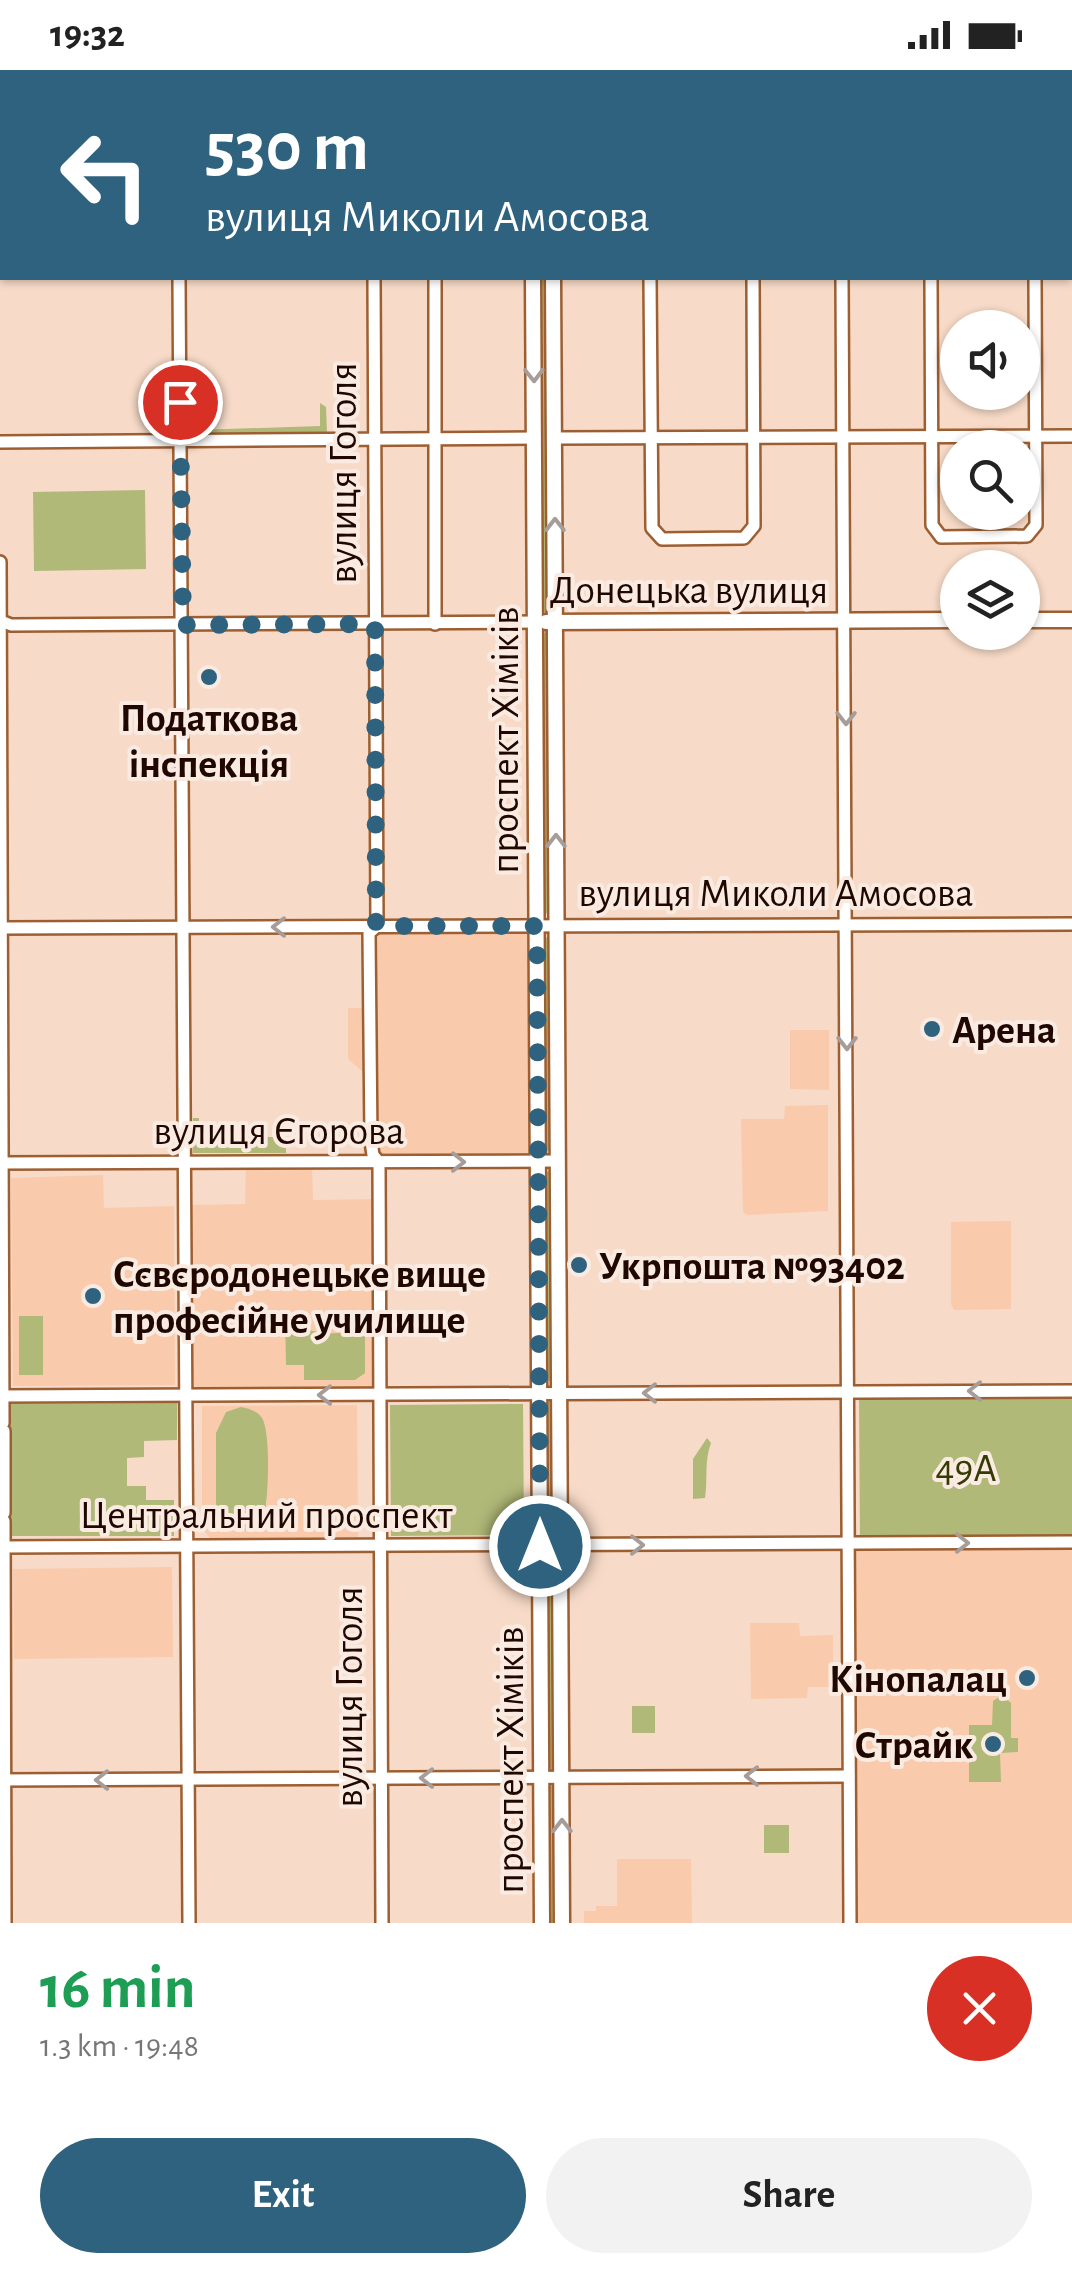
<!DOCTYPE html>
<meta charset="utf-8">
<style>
:root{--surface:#fff;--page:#f2f2f2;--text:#222;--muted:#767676;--accent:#2f627f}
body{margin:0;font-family:"Alegreya Sans",sans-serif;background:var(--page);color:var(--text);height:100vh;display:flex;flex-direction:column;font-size:38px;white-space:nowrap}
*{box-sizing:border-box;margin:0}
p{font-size:32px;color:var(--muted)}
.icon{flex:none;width:55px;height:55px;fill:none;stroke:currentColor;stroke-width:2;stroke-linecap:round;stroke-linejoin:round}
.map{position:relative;height:1853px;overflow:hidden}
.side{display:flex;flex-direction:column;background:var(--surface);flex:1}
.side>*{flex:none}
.banner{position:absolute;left:0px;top:0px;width:1072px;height:210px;box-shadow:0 2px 8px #0004;background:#2f627f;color:#fff;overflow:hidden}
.tools{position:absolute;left:940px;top:240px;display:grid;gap:20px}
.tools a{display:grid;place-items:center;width:100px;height:100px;border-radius:50%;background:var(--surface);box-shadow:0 2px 8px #0004;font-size:50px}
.pin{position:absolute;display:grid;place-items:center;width:85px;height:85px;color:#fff;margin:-42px;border:5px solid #fff;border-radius:50%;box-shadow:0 2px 10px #0007}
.me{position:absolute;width:110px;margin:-55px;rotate:0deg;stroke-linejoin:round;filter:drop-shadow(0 0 8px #0008)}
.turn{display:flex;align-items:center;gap:35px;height:210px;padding:0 40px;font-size:45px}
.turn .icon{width:130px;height:130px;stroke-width:2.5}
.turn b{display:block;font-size:70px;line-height:85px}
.round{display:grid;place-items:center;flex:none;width:105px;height:105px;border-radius:52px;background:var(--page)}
.headline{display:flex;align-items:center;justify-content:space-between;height:170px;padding:0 40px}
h1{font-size:60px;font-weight:700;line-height:75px;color:#1e9e55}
.cta{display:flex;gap:20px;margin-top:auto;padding:20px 40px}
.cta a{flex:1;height:115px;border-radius:60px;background:var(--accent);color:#fff;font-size:40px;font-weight:700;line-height:115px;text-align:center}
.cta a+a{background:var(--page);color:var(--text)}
.status{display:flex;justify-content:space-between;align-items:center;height:70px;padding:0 50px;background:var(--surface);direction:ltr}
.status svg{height:28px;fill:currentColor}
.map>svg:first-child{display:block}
.built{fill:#f9cbac}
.green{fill:#b0b978}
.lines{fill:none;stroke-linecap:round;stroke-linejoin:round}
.minor-casing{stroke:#9d5f31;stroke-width:16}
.major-casing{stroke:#9d5f31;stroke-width:19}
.minor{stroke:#fff;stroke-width:11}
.major{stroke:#fff;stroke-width:14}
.oneway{stroke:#a69c99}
.route{stroke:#2f627f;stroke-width:18;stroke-dasharray:0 32.4}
.poi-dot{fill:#2f627f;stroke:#f9ebe1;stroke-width:4}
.labels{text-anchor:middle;stroke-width:8;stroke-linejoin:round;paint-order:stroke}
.street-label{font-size:40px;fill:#200800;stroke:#f9ebe1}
.poi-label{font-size:40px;font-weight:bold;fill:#200800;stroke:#f9ebe1;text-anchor:start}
.park-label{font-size:40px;fill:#363b04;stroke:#f9ebe1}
</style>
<div class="status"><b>19:32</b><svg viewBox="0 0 49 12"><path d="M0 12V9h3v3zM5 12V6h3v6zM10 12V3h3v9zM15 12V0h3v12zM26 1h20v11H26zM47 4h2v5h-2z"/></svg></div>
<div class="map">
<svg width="1072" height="1853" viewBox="0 0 1072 1853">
<rect width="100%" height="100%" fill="#f7dac7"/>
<g class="built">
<path d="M653,0H1072V31L1070,2H650Z"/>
<path d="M533,860V1086L363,1084V1002L348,989V938H370L371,861Z"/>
<path d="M790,960H829V1020L790,1019Z"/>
<path d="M828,1035V1141L747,1145L743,1142L741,1049H784L785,1036Z"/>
<path d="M246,1096H312L313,1130L376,1129L377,1321L190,1322V1135L245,1134Z"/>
<path d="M103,1105L104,1138L174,1136L175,1315L13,1316L11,1108Z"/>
<path d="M1011,1151V1239L954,1240L951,1234V1152Z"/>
<path d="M357,1335L358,1467L210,1468L202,1458V1336Z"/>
<path d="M1072,1476V1853H853L852,1477Z"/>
<path d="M172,1497L173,1587L14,1589L13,1499Z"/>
<path d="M750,1553H799L800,1566L833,1565V1617H808L807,1628L751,1629Z"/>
<path d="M617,1789H691L692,1853H584V1841H596V1836H617Z"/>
</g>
<g class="green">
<path d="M539,208H548L549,543L546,544L542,540Z"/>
<path d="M320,333L326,337L327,364L206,366L196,360L320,356Z"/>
<path d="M145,420L146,499L34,501L33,422Z"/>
<path d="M547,561L550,562L551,843L548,845L543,840L542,565Z"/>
<path d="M550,866L551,1079L548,1081L544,1076L543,869Z"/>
<path d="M193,1048H199V1067H286V1083H193Z"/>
<path d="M549,1101L551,1102L552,1309L549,1311L545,1306L544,1104Z"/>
<rect x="19" y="1246" width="24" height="59"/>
<path d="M285,1246H293C307,1270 341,1262 365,1262V1303L355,1310H304V1295H286Z"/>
<path d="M1072,1325V1468L860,1469L859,1326Z"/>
<path d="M551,1331L554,1333V1463H546L545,1333Z"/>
<path d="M177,1333V1370L144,1371V1387L127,1388V1416H146V1430H174V1466H0V1334Z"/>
<path d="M523,1334L524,1465L391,1466L390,1335Z"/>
<path d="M241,1337C250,1339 257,1341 262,1348C271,1362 269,1437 262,1452L241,1462L227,1457L216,1437V1363L226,1342Z"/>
<path d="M707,1368L711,1373C704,1391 708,1409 705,1428L693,1429V1389Z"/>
<path d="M551,1485L553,1486L555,1698L552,1700L547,1695L546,1489Z"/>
<path d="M1002,1625L1011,1633V1668H1018V1682L1000,1683L1001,1712H969V1655H992L993,1631Z"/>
<rect x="632" y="1636" width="23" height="27"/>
<path d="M550,1716H556L558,1853H549Z"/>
<rect x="764" y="1755" width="25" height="28"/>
</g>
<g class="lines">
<g class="minor-casing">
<g id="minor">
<path d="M1070,95H1072"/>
<path d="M0,101H2"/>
<path d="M179,208L189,1853"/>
<path d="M374,208L377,856L369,863L371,1071L373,1085L379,1092L382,1853"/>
<path d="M435,208V554"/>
<path d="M650,208L652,458L662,469L744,468L754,456L753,208"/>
<path d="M842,208L850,1853"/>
<path d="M931,208L932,455L941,467L1027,466L1036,455L1035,208"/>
<path d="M555,368L1072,366"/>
<path d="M0,372L535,368"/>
<path d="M0,492L3,1353"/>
<path d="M1,551L11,555L536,552"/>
<path d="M0,858L1072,854"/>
<path d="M0,1093L558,1091"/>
<path d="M0,1326L1072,1321"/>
<path d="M4,1361V1443"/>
<path d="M4,1451L5,1853"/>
<path d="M0,1477L1072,1472"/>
<path d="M0,1710L849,1706"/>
</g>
</g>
<g class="major-casing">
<g id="major">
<path d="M476,0L477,2"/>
<path d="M602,2L603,0"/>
<path d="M533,208L542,1853"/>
<path d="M553,208L562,1853"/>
<path d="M1022,550H1072"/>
<path d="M546,552L958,550"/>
</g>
</g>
<use href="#minor" class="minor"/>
<use href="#major" class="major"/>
</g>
<defs><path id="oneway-chevron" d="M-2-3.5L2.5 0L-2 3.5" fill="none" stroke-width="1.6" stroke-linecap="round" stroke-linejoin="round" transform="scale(2.5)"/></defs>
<g class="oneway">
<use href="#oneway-chevron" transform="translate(534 305) rotate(89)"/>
<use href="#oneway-chevron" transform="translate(555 455) rotate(-90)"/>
<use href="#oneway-chevron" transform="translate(846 648) rotate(90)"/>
<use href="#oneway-chevron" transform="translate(556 771) rotate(-90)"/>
<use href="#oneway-chevron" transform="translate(279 857) rotate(180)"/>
<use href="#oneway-chevron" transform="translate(847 973) rotate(90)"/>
<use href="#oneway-chevron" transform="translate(458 1092)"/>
<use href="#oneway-chevron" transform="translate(975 1321) rotate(180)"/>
<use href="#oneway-chevron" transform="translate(650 1323) rotate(180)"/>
<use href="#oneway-chevron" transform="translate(325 1325) rotate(180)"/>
<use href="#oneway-chevron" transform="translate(962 1473)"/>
<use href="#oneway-chevron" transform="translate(637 1475)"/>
<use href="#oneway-chevron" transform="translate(752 1706) rotate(180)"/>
<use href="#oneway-chevron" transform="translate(427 1708) rotate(180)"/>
<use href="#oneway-chevron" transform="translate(102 1710) rotate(180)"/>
<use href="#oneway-chevron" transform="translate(562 1756) rotate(-90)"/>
</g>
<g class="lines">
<path class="route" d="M180,332L183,555L375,554L376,856H537L540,1476"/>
</g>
<g class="poi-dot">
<circle cx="209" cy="607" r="10"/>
<circle cx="932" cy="959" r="10"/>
<circle cx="579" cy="1195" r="10"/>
<circle cx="93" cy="1226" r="10"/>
<circle cx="1027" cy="1608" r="10"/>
<circle cx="993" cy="1674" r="10"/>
</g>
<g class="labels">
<g class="street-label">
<text transform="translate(342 403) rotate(-90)" y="14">вулиця Гоголя</text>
<text x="689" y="533">Донецька вулиця</text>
<text transform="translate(504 670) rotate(-90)" y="14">проспект Хіміків</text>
<text x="776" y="836">вулиця Миколи Амосова</text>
<text x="279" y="1074">вулиця Єгорова</text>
<text x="266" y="1458">Центральний проспект</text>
<text transform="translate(348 1627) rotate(-90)" y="14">вулиця Гоголя</text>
<text transform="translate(509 1690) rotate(-90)" y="14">проспект Хіміків</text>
</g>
<g class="poi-label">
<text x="209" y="661" text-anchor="middle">Податкова<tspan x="209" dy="46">інспекція</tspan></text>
<text x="952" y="973">Арена</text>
<text x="599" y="1209">Укрпошта №93402</text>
<text x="113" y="1217">Сєвєродонецьке вище<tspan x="113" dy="46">професійне училище</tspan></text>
<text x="1007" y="1622" text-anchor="end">Кінопалац</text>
<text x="973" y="1688" text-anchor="end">Страйк</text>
</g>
<g class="park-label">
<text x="966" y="1411">49А</text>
</g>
</g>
</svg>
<div class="tools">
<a><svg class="icon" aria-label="sound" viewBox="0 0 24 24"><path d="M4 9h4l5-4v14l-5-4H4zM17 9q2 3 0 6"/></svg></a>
<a><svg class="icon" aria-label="search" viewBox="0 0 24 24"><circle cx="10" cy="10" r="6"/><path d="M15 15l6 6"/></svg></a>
<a><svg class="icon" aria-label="layers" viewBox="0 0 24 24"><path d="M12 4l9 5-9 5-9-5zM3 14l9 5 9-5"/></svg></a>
</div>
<div class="pin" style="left:180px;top:332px;background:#d93025"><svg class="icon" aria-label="arrive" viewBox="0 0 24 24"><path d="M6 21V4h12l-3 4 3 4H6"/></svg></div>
<svg class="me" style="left:540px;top:1476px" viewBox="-20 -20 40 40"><circle r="17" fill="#2f627f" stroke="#fff" stroke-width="3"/><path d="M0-11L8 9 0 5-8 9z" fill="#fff"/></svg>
<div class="banner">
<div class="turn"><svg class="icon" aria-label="left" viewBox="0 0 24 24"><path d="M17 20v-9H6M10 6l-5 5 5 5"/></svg><div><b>530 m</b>вулиця Миколи Амосова</div></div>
</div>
</div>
<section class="side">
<div class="headline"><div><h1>16 min</h1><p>1.3 km · 19:48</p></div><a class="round" style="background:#d93025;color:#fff"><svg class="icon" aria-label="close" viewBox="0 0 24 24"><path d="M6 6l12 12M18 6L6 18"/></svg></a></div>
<div class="cta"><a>Exit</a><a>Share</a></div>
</section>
